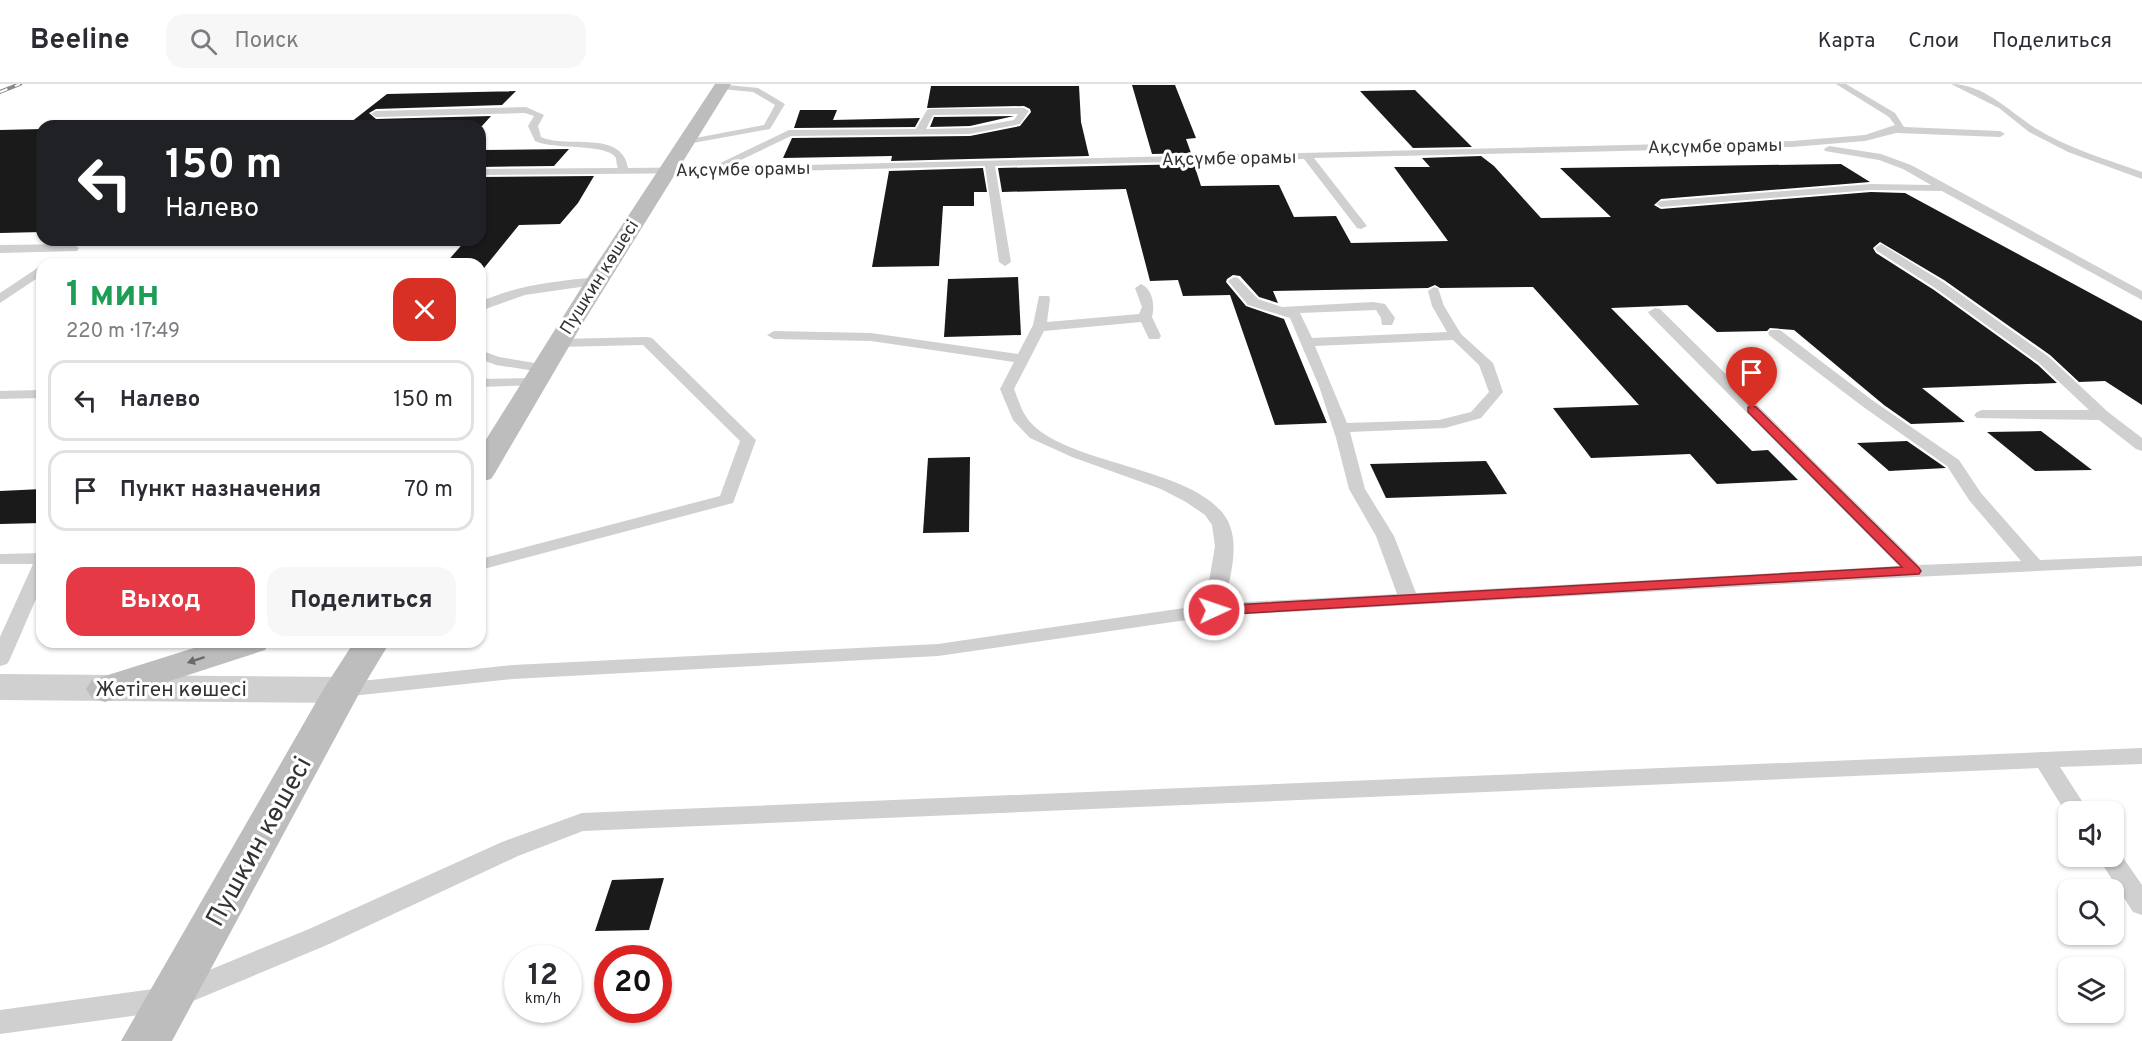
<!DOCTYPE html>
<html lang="ru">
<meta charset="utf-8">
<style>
:root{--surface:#fff;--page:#f7f7f7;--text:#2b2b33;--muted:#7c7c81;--line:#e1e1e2;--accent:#e63946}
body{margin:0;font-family:Overpass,sans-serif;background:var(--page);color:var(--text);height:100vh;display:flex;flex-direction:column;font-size:22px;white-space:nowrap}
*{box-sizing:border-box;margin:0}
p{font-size:20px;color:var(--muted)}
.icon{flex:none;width:33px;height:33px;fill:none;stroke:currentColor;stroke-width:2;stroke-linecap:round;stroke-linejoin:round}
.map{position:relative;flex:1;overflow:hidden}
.drawer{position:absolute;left:36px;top:174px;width:450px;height:390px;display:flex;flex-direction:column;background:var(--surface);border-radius:18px;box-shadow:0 2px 4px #0004}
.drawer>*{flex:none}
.hud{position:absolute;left:36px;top:36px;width:450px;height:126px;border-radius:18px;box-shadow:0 2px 4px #0004;background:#202124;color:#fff;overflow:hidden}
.controls{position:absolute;left:2058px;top:717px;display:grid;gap:12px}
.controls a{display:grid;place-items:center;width:66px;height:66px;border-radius:12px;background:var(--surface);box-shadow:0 2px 4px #0004;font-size:30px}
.speed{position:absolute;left:504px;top:861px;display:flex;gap:12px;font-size:30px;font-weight:700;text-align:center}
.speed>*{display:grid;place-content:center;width:78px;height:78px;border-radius:50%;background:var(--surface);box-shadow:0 2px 4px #0004;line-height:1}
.speed small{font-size:15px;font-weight:400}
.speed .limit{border:9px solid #d22;background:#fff;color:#111}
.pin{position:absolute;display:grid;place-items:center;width:51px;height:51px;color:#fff;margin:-62px -26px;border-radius:50% 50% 50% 0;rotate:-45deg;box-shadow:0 0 6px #0007}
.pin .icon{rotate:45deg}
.me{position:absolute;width:66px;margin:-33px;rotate:87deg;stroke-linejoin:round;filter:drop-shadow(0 0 4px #0008)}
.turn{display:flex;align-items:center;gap:21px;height:126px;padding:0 30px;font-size:27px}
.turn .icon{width:78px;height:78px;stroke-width:2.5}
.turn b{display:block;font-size:42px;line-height:51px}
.round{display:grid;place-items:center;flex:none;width:63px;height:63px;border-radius:18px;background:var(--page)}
.overview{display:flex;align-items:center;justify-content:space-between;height:102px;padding:0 30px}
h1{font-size:36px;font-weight:700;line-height:45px;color:#1e9e55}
.primary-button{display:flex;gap:12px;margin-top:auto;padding:12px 30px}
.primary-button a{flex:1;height:69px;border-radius:18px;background:var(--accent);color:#fff;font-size:24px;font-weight:700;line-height:69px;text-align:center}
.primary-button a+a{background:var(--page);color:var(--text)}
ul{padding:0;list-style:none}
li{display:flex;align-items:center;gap:18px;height:81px;margin:0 12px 9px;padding:0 18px;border:3px solid var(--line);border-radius:18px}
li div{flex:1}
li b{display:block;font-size:22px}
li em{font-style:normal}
header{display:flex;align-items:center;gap:36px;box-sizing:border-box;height:84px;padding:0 30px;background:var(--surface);border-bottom:2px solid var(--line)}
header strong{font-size:28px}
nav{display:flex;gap:33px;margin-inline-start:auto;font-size:21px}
.search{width:420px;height:54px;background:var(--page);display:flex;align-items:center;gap:15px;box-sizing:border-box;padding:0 21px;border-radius:18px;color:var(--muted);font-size:22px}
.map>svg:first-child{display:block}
.building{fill:#1a1a1a}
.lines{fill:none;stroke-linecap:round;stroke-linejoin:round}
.service{fill:#d0d0d0;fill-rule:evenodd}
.tertiary{fill:#d0d0d0;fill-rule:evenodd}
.secondary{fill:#bdbdbd;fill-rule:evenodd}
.rail-casing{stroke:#888;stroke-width:4}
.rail{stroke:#fff;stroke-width:2;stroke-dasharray:8;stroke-linecap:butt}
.oneway{fill:#6a6a6a}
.route{fill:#e63946;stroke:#96252e;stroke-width:1.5}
.labels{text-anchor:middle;stroke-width:6;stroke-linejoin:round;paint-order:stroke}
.far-street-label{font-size:18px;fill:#333;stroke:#fff}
.street-label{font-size:21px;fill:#333;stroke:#fff}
.near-street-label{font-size:26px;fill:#333;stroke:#fff}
</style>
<header>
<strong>Beeline</strong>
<div class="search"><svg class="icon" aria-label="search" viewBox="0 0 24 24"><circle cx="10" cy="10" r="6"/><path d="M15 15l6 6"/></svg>Поиск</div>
<nav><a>Карта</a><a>Слои</a><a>Поделиться</a></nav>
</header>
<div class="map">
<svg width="2142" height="957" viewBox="0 0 2142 957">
<rect width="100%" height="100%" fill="#fff"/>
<g class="building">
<path d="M1132,1H1175L1196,54L1186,55L1191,69L1152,70Z"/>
<path d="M931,2H1079L1081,38L1089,72L891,77L892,72L783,74L792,54L970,52L1020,42L1031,28L1030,25L1024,22L927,24Z"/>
<path d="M1415,6L1472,63L1413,64L1360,7Z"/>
<path d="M516,7L502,21L376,25L369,29L376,35L491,32L482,42H346L387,10Z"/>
<path d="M800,26H837L833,36L920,34L915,43L794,44Z"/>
<path d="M1014,32L970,42L930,43L934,33Z"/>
<path d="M42,45V148L0,149V46Z"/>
<path d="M569,65L554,82L480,83V66Z"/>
<path d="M1481,72L1494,82L1541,134L1611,133L1560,84L1841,80L1870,98L1661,115L1654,121L1661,125L1871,108L1905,109L2142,237V321L2105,297L2079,298L2050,271L1944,196L1880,158L1873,164L1876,169L1934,206L2038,281L2057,299L1922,304L1965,338L1911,340L1884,321L1794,246L1770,244L1767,247L1717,248L1687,221L1611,224L1752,367L1768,366L1798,396L1717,400L1690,370L1591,374L1553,324L1639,321L1533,203L1440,204L1435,201L1428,204L1273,207L1278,219L1259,213L1240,192L1233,191L1227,195L1226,198L1246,222L1284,235L1327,339L1275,341L1230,211L1183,212L1178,196L1150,197L1126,105L1002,108L998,84L1194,80L1201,102L1279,101L1294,133L1336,132L1351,159L1448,157L1394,83H1430L1422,74Z"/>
<path d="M983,84L987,108H974V122H943L939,182L872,183L889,87Z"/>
<path d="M594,92L578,119L560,140L519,141L480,189V180H445L466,156H480V93Z"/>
<path d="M1018,193L1021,251L944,253L948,195Z"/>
<path d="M2041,347L2092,386L2035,387L1987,348Z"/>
<path d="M1907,357L1946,384L1889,387L1857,359Z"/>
<path d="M970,373L969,448L923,449L928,374Z"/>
<path d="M1486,377L1507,410L1386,414L1370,380Z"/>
<path d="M42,405V439L0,440V407Z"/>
<path d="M664,794L649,846L595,847L612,796Z"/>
</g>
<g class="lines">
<g class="service">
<path d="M718,0L758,4L785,20L770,45L682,61L680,59L685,56L764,41L775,21L753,8L721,5L718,4Z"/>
<path d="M1836,0H1846L1895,29L1904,43L2000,47L2005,50L2000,53L1896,49L1865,57L1792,63L1314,74L1367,142L1361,145L1357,144L1304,75L995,82L1011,178L1005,182L999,178L985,82L710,89L480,91V85L618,84C617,83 616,75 616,74C608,59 553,66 535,57L528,42L534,32L525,29L376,33L371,30L376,27L526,23L544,31L538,42L541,53C567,65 622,45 628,84L712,83L789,46L916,45L927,26L930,25L1024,24L1029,27L1020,40L970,50L791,52L726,83L1792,57L1865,51L1895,41L1889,33ZM1018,30L1014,36L970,44L926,45L933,31Z"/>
<path d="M1951,0C1984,0 2009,27 2035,44C2067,64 2106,75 2142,88V95L2068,68L2029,48L1999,24Z"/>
<path d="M1829,62L1881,70L1911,81L2142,207V216L1942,107L1871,106L1661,123L1656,120L1661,117L1871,100L1931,101L1903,85L1879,76L1825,67L1824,65Z"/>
<path d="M73,160L79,164L77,167L0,169V161Z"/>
<path d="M1881,160L1943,198L2049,273L2108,328L2142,354V367L2136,365L2099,336L1977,334L1974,331L1977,328L1982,326H2089L2039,279L1935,204L1877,167L1875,164Z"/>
<path d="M42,181V191L0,219V209Z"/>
<path d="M597,193L603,197L601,200L525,211L480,227V218C517,201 557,197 597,193Z"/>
<path d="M1234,193L1238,194L1258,215L1282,223L1373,218L1385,220L1395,234L1392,241H1382L1381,234L1376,226L1300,229L1312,254L1447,248L1432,222L1428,207L1434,203L1438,204L1444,222L1461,250L1493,279L1503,308L1481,334L1445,344L1350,348L1365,405L1394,452L1416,509L1899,482L1650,231L1648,228L1655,224L1660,225L1919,481L2021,477L1969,416L1947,382L1862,322L1770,252L1768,249L1770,246H1780L1872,316L1959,376L1981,409L2040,476L2142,472V482L1914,493L1214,532L938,572L513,595L342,613L335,611L332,606L335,601L342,599L513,581L938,560L1205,521L1215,462L1212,441L1205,431L1186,418L1161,405L1072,373L1030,354L1013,336L1000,305L1014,278L871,257L774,255L767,251L774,247L871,249L1018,270L1033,241L1039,212H1049L1050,215L1047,238L1139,230L1142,223L1135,204L1141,200C1153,205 1155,222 1152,233L1161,252L1159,255H1149L1141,238L1044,247L1014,305C1019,318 1023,332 1033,341C1075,383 1209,385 1230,442C1239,466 1229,496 1225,519L1397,510L1376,452L1349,405L1336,354L1319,302L1290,234L1248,221L1228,197ZM1453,256L1479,281L1489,308L1471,328L1439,336L1347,339L1315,262Z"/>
<path d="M647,253L652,254L756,356L733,419L480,486V475L720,412L740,357L643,261L558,263L551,259L558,255Z"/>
<path d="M480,266L499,273L547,281L549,284L542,288L496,281L480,275Z"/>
<path d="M533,294L538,295L540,298L538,301L480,303V295Z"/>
<path d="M42,306V314L0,315V307Z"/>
<path d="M42,469V501L10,575L7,580L0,582V553L33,480H0V470Z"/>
<path d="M2142,664V680L2060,683L2089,728H2068V732L2038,684L583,747L518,772L327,861L169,927L0,950V926L168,903L309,845L502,758L582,729Z"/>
<path d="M2114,764L2117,765L2142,801V831L2133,828L2097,772H2114Z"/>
</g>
<path class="tertiary" d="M0,590L342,593L355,597L361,606L355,615L342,619L0,616Z"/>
<g class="secondary">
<path d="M715,0H731L581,242L495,389L491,395L480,398V365L588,193Z"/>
<path d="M213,558H270L265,566L105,618L92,614L86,605L92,596Z"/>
<path d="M354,558H390L361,606L172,957H121L323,606Z"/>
</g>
<g class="rail-casing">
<path id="rail" d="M0,8L20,0"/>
</g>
<use href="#rail" class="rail"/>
</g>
<defs><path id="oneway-solid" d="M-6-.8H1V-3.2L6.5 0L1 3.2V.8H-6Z" transform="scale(1.5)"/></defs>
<use class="oneway" href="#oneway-solid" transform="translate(196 576) rotate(162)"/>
<path class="route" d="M1752,322L1756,323L1919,484L1921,487L1919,490L1214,531L1206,526L1214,522L1902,483L1748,328V323Z"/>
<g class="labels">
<g class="far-street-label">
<text transform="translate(1715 62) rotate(-1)" y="6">Ақсүмбе орамы</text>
<text transform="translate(1229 74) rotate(-1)" y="6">Ақсүмбе орамы</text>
<text transform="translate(743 85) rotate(-1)" y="6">Ақсүмбе орамы</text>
<text transform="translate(599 193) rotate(-58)" y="6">Пушкин көшесі</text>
</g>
<g class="street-label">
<text x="171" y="612">Жетіген көшесі</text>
</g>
<g class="near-street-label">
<text transform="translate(258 757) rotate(-61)" y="9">Пушкин көшесі</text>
</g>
</g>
</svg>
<div class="controls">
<a><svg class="icon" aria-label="sound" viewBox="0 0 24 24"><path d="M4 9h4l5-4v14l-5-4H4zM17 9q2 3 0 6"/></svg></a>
<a><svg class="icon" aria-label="search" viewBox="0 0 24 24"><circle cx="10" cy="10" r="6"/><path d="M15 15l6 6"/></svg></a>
<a><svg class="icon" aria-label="layers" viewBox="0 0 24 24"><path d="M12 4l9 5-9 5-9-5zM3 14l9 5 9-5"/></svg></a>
</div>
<div class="speed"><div>12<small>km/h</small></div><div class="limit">20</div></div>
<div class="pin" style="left:1752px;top:325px;background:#d93025"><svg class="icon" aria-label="arrive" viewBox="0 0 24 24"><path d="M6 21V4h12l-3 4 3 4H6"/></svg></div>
<svg class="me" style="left:1214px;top:526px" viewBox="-20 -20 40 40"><circle r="17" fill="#e63946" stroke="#fff" stroke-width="3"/><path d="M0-11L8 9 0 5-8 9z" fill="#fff"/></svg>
<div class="hud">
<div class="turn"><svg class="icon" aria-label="left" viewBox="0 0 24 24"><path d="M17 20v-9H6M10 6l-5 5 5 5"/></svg><div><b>150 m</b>Налево</div></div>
</div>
<section class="drawer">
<div class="overview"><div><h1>1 мин</h1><p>220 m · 17:49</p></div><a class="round" style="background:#d93025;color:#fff"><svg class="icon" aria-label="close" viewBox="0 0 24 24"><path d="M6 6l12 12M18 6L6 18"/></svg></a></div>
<ul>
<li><svg class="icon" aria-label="left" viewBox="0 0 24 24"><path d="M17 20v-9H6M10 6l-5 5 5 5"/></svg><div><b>Налево</b></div><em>150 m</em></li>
<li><svg class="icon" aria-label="arrive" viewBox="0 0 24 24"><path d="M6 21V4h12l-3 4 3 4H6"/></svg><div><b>Пункт назначения</b></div><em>70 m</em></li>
</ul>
<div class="primary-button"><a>Выход</a><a>Поделиться</a></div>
</section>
</div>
